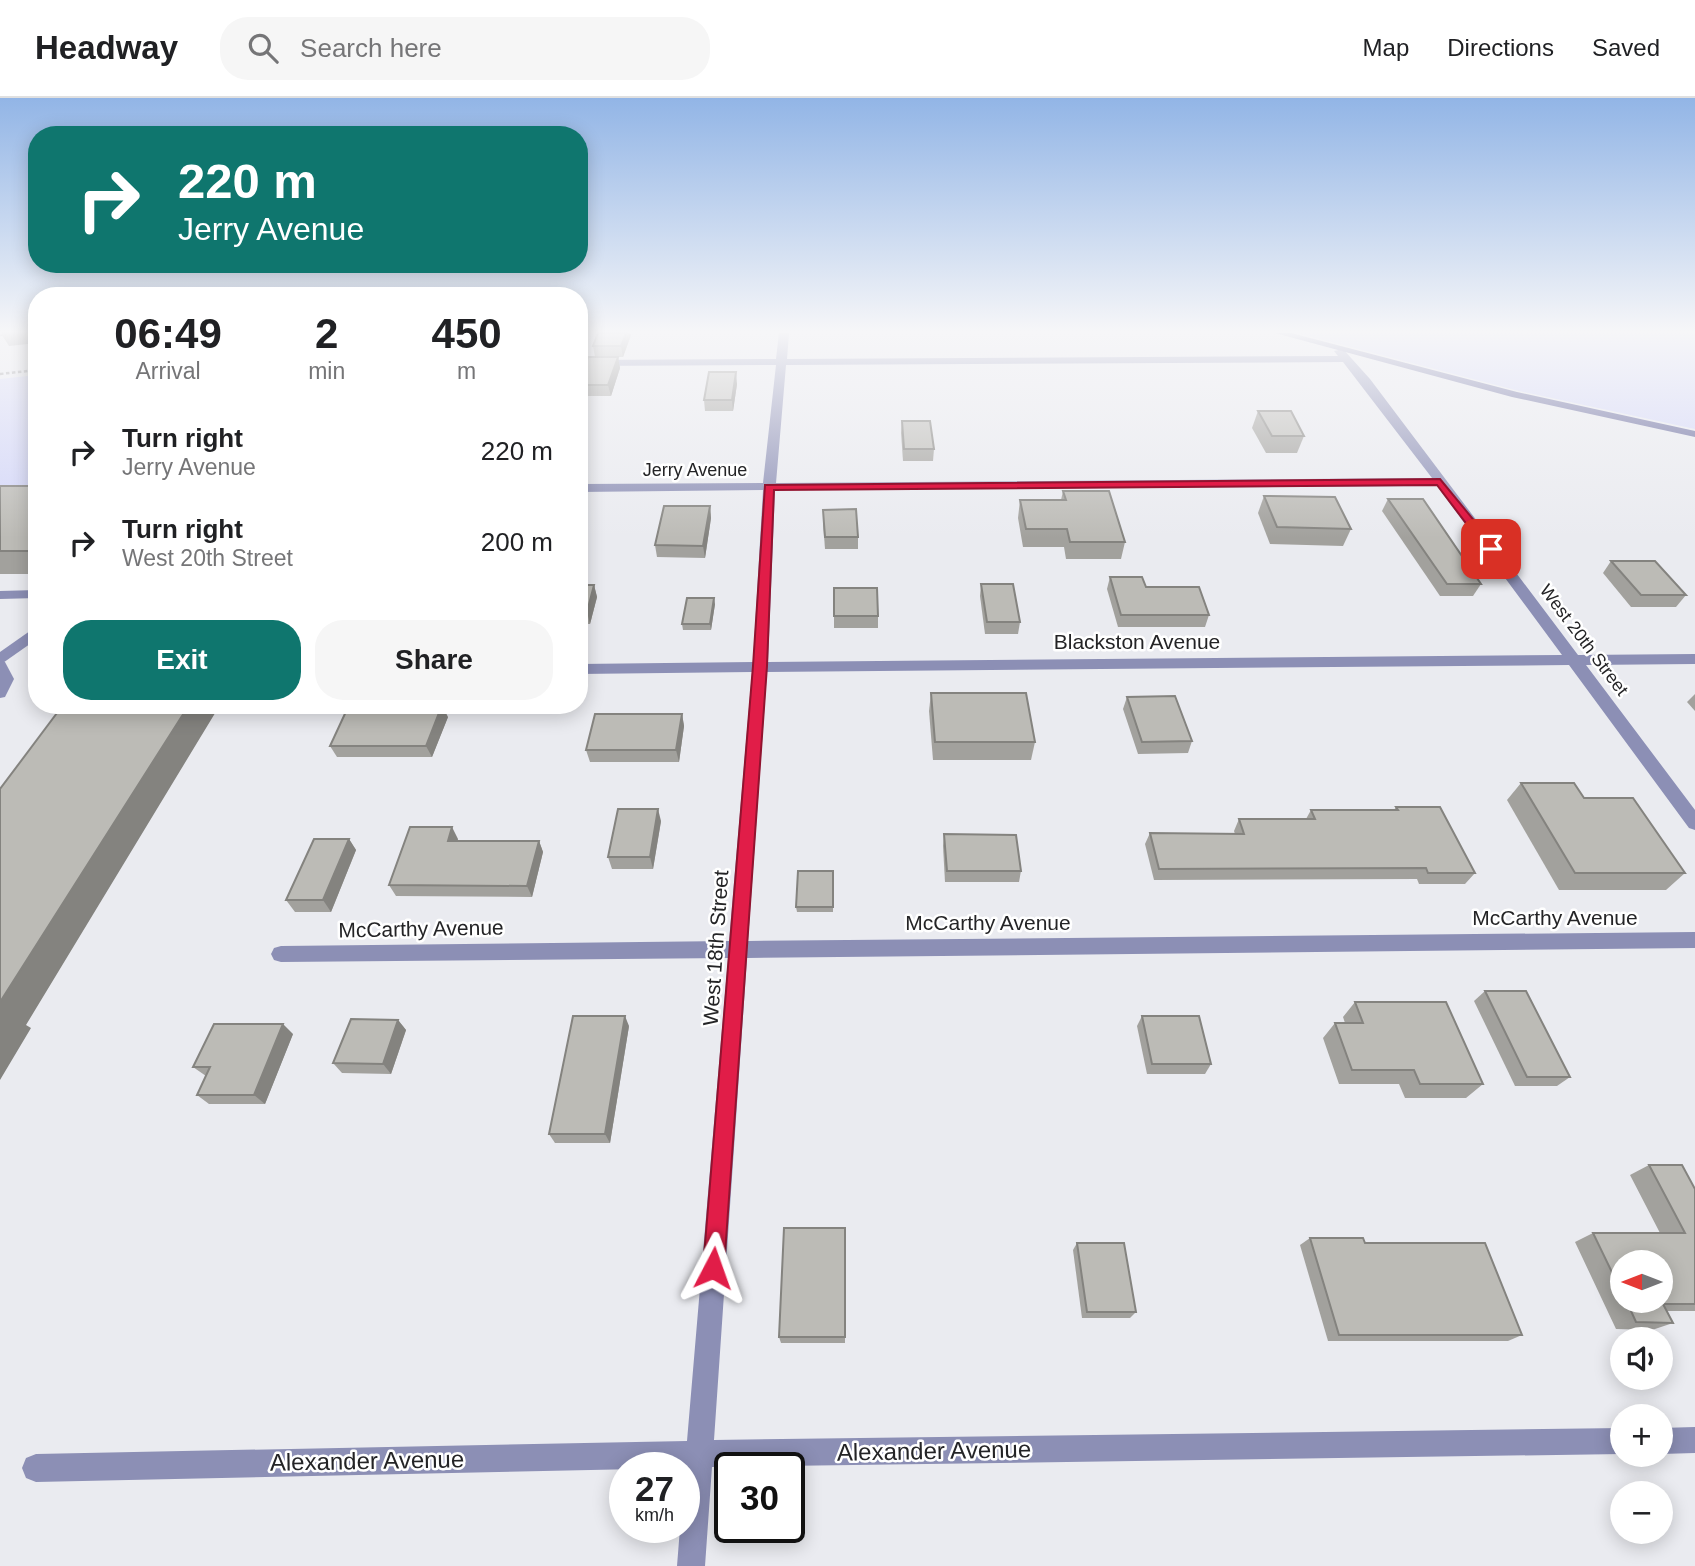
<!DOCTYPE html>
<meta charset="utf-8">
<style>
:root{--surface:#fff;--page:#f6f6f6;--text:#202124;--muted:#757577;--line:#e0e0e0;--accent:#0f766e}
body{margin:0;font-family:Helvetica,sans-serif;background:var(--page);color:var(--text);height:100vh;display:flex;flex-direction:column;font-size:26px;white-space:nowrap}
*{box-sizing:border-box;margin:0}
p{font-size:23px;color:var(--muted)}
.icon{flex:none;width:38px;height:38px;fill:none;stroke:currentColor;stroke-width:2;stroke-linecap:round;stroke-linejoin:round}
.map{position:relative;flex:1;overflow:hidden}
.side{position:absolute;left:28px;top:189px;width:560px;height:427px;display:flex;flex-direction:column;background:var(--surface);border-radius:28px;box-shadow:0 4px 18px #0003}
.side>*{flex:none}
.guide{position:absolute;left:28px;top:28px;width:560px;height:147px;border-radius:28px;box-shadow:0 4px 18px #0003;background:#0f766e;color:#fff;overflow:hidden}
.needle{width:46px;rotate:270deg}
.tools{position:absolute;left:1610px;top:1152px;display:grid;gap:14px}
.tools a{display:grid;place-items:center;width:63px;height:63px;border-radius:50%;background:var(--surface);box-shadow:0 4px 18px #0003;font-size:35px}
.speed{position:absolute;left:609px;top:1354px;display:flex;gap:14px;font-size:35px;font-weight:700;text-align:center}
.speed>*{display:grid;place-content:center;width:91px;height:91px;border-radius:50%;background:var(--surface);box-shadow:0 4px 18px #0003;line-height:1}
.speed small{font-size:18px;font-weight:400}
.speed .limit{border:4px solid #111;border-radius:10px;background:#fff;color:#111}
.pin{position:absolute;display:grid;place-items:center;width:60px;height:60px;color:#fff;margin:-30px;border-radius:14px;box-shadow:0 4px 10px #0006}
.me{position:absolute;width:77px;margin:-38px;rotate:4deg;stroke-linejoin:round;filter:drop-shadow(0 0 5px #0008)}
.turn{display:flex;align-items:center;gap:24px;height:147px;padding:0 35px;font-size:32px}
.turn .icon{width:91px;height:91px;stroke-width:2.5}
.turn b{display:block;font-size:49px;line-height:60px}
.eta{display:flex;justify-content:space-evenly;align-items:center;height:119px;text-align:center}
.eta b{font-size:42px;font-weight:800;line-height:49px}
.primary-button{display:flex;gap:14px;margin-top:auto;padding:14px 35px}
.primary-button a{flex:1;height:80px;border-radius:28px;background:var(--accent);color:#fff;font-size:28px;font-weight:800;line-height:80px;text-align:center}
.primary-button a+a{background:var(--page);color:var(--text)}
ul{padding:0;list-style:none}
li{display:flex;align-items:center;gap:21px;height:91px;padding:0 35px}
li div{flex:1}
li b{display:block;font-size:26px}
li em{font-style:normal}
header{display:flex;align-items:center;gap:42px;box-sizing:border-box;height:98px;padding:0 35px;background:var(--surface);border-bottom:2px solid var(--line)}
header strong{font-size:33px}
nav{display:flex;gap:38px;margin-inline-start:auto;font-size:24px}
.search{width:490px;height:63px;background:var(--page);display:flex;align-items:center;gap:18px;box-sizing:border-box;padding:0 24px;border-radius:28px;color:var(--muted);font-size:26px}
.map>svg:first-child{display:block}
.green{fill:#d3d6f9}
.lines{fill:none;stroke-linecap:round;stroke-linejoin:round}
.path{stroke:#8a8a8e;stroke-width:2.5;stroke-dasharray:3.5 2.5;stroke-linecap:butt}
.lane{fill:#8c8fb5;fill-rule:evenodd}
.street{fill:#8c8fb5;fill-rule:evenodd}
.secondary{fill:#606298;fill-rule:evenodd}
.wall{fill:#a2a19d;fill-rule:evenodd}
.shaded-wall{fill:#84837f}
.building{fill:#bcbbb6;stroke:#84837f;stroke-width:2}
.route{fill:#e11d48;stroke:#92132f;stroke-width:2}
.labels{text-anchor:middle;stroke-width:5;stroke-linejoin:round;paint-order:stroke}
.far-street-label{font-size:18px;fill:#242426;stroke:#fff}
.street-label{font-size:21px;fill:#242426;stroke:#fff}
.near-street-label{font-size:24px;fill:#242426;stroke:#fff}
</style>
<header>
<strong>Headway</strong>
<div class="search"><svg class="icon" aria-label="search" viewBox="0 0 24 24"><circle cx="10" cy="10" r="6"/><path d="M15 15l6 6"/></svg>Search here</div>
<nav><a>Map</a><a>Directions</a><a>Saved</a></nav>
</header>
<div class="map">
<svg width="1695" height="1468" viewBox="0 0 1695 1468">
<rect width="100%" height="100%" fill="#eaebf0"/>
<g class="green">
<path d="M1297,235H1695V331L1519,293Z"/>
<path d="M37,277V392H0V281Z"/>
</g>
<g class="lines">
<path class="path" d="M0,276L37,272"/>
<g class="lane">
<path d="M37,492V500L0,501V493Z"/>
<path d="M37,528V541L0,567V554Z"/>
</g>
<g class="street">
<path d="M779,235H789L787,261L1338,258L1334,253L1343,251L1370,281L1578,557L1695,556V566L1586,567L1695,712V732L1689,730L1569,567L767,574L748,843L1695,834V850L747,860L714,1342L1622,1330V1356L712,1369L705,1468H677L680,1430H684L685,1370L36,1384L26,1380L22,1370L26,1360L36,1356L687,1343L728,860L281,864L274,862L271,856L274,850L281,848L729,843L752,574L579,576V566L753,564L763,392L579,394V386L763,385L776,267L579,268V262L776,261ZM1343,264L1432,380L776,385L786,267ZM1437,388L1562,557L768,564L775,392Z"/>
<path d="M0,563L5,564L14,581L5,599L0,600Z"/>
<path d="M1695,1329V1355L1661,1356V1330Z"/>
</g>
<path class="secondary" d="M1275,235H1291L1517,294L1695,333V339L1512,299Z"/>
</g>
<g class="wall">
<path d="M579,235H588L583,248H579Z"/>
<path d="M631,237L623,259H595L593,248Z"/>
<path d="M618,259L620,270L611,298H581L579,284Z"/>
<path d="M737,286L733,313H705L704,302Z"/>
<path d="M1258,313L1304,338L1297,355H1266L1252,330Z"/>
<path d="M902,323L934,351L933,363H903L901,335Z"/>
<rect x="0" y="388" width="37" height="88"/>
<path d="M1063,393L1125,444L1121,461H1066L1064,449H1023L1018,420L1020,402H1061Z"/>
<path d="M1264,398L1351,431L1343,448L1270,446L1258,415Z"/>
<path d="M1388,401L1481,486L1473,498H1440L1382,413Z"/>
<path d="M710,408L711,420L705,460L657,459L655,447Z"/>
<path d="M823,424L858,439V451H825Z"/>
<path d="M1611,463L1686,497L1676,509H1631L1603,475Z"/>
<path d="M1110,479L1146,489L1209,517L1205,529H1118L1107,491Z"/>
<path d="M981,486L1020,524L1018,536H985L980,498Z"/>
<path d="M579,487H594L597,499L590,526H579Z"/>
<path d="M834,490L878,518V530H834Z"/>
<path d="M715,506L711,532H683L682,526Z"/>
<path d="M931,595L1035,644L1031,662H933L929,613Z"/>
<path d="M1695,596V613L1687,604Z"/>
<path d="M1127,599L1192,643L1188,655L1138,656L1123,611Z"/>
<path d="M682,616L684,628L679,664H590L586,652Z"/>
<path d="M448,619L432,659H337L330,648Z"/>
<path d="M1521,685L1584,700L1685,775L1666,792H1559L1507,702Z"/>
<path d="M1396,709L1475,775L1465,786H1419L1417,781L1154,782L1145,746L1150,735L1235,736L1234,733L1239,721H1306L1311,712H1394Z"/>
<path d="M661,723L653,771H612L608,759Z"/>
<path d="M944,736L1021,773L1019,784H945L943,748Z"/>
<path d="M349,741L356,752L331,814H295L286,802Z"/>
<path d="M458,741V743H539L543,754L532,799L396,798L389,787Z"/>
<path d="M833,773V814H797L796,809Z"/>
<path d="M1485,893L1570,979L1557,988H1515L1474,903Z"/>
<path d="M1355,904L1483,986L1466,1000H1405L1399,986H1339L1323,940L1335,925H1345L1343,919Z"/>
<path d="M1142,918L1211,966L1205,976H1147L1137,928Z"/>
<path d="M398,922L406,932L391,976L342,975L333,965Z"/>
<path d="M629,928L610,1045H555L549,1036Z"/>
<path d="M293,936L265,1006H209L197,997L206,978L193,969Z"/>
<path d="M1649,1067L1695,1091V1213H1667L1673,1225L1652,1232L1616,1231L1575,1144L1593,1135H1660L1630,1077ZM1622,1164L1661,1202H1622Z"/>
<path d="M845,1130V1245H781L779,1239Z"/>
<path d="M1310,1140L1365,1145L1522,1237L1508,1243H1328L1300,1147Z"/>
<path d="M1077,1145L1136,1214L1130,1220H1082L1073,1152Z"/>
</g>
<g class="shaded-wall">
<path d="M27,235H37V245L9,248L2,237Z"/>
<path d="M583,235H588L583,248L581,240Z"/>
<path d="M626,235H630L631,237L623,259L621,248Z"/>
<path d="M618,259L620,270L611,298L608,287Z"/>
<path d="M736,274L737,286L733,313L732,302Z"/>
<path d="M710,408L711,420L705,460L703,448Z"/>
<path d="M594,487L597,499L590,526L587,514Z"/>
<path d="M714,500L715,506L711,532L710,526Z"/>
<path d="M189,607H220L26,927L31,930L0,982V904Z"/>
<path d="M442,607L448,619L432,659L426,648Z"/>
<path d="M682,616L684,628L679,664L676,652Z"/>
<path d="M658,711L661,723L653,771L650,759Z"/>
<path d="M452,729L458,741L454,754L448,743Z"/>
<path d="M349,741L356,752L331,814L323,802Z"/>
<path d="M539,743L543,754L532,799L527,788Z"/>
<path d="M625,918L629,928L610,1045L605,1036Z"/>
<path d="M398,922L406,932L391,976L383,966Z"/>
<path d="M283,926L293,936L265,1006L254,997Z"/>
</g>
<g class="building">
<path d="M4,235H27L2,237Z"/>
<path d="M598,235H626L621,248H593Z"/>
<path d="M588,259H618L608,287H579V284Z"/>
<path d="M709,274H736L732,302H704Z"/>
<path d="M1258,313H1291L1304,338H1272Z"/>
<path d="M902,323H930L934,351H904Z"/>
<rect x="0" y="388" width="37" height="65"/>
<path d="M1063,393H1109L1125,444H1070L1067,431H1026L1020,402H1066Z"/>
<path d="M1264,398L1335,399L1351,431L1277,429Z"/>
<path d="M1388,401H1423L1481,486H1447Z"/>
<path d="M664,408H710L703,448L655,447Z"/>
<path d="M856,411L858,439H825L823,412Z"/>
<path d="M1611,463H1655L1686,497H1641Z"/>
<path d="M1110,479H1142L1146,489H1199L1209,517H1121Z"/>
<path d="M981,486H1013L1020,524H987Z"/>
<path d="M579,487H594L587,514H579Z"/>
<path d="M834,490H877L878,518H834Z"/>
<path d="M687,500H714L710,526H682Z"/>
<path d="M931,595H1026L1035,644H935Z"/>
<path d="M1175,598L1192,643L1142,644L1127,599Z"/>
<path d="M63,607H189L0,904V691Z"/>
<path d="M349,607H442L426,648H330Z"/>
<path d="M595,616H682L676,652H586Z"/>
<path d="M1521,685H1574L1584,700H1633L1685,775H1575Z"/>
<path d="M1396,709H1440L1475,775H1428L1426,770L1159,771L1150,735L1244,736L1239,721H1315L1311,712H1398Z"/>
<path d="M618,711H658L650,759H608Z"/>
<path d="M410,729H452L448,743H539L527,788L389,787Z"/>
<path d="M944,736L1016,737L1021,773H947Z"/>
<path d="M314,741H349L323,802H286Z"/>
<path d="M798,773H833V809H796Z"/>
<path d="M1485,893H1526L1570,979H1527Z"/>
<path d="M1355,904H1446L1483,986H1420L1414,972H1352L1335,925H1363Z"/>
<path d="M573,918H625L605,1036H549Z"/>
<path d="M1142,918H1199L1211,966H1152Z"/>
<path d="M351,921L398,922L383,966L333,965Z"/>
<path d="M214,926H283L254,997H197L210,969H193Z"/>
<path d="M1649,1067H1682L1695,1091V1206H1663L1673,1225L1636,1224L1626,1202H1661V1164H1622V1195L1593,1135H1685Z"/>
<path d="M784,1130H845V1239H779Z"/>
<path d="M1310,1140H1363L1365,1145H1485L1522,1237H1339Z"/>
<path d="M1077,1145H1124L1136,1214H1087Z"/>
</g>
<linearGradient id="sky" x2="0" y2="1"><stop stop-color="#92b5e6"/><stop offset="0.53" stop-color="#f6f6f8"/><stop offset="1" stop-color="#f6f6f8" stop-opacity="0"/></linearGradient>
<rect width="1695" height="440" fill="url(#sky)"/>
<path class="route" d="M1440,381L1495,448V453H1487L1437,387L774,392L767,568L724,1170L721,1177L713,1180L706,1177L703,1170L753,568L765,387Z"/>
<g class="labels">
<g class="far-street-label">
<text x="695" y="378">Jerry Avenue</text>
<text transform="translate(1584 542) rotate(53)" y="6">West 20th Street</text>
</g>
<g class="street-label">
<text x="1137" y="551">Blackston Avenue</text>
<text x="1555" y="827">McCarthy Avenue</text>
<text x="988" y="832">McCarthy Avenue</text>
<text transform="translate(421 831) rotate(-1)" y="7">McCarthy Avenue</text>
<text transform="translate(716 850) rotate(-86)" y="7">West 18th Street</text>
</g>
<g class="near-street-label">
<text transform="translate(934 1353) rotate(-1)" y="8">Alexander Avenue</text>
<text transform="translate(367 1363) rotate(-1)" y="8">Alexander Avenue</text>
</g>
</g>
</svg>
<div class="tools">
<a><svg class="needle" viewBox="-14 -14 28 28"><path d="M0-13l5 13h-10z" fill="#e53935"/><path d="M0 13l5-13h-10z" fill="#757577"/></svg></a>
<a><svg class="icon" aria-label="sound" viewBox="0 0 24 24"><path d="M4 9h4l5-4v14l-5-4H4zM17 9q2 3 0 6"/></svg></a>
<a>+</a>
<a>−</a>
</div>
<div class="speed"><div>27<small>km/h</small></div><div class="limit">30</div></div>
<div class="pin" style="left:1491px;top:451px;background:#d93025"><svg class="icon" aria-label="arrive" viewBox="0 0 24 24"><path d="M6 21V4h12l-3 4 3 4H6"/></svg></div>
<svg class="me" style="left:713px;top:1170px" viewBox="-20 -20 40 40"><path d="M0-17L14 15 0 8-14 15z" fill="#e11d48" stroke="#fff" stroke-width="4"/></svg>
<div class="guide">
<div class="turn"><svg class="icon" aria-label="right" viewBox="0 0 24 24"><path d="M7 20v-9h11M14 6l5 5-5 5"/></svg><div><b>220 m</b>Jerry Avenue</div></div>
</div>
<section class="side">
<div class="eta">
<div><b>06:49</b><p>Arrival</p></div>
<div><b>2</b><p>min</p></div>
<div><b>450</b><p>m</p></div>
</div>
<ul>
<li><svg class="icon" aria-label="right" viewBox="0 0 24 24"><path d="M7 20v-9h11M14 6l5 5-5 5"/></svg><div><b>Turn right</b><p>Jerry Avenue</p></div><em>220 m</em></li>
<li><svg class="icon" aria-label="right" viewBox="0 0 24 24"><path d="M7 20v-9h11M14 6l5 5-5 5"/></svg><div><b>Turn right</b><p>West 20th Street</p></div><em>200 m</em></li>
</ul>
<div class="primary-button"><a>Exit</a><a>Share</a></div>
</section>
</div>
